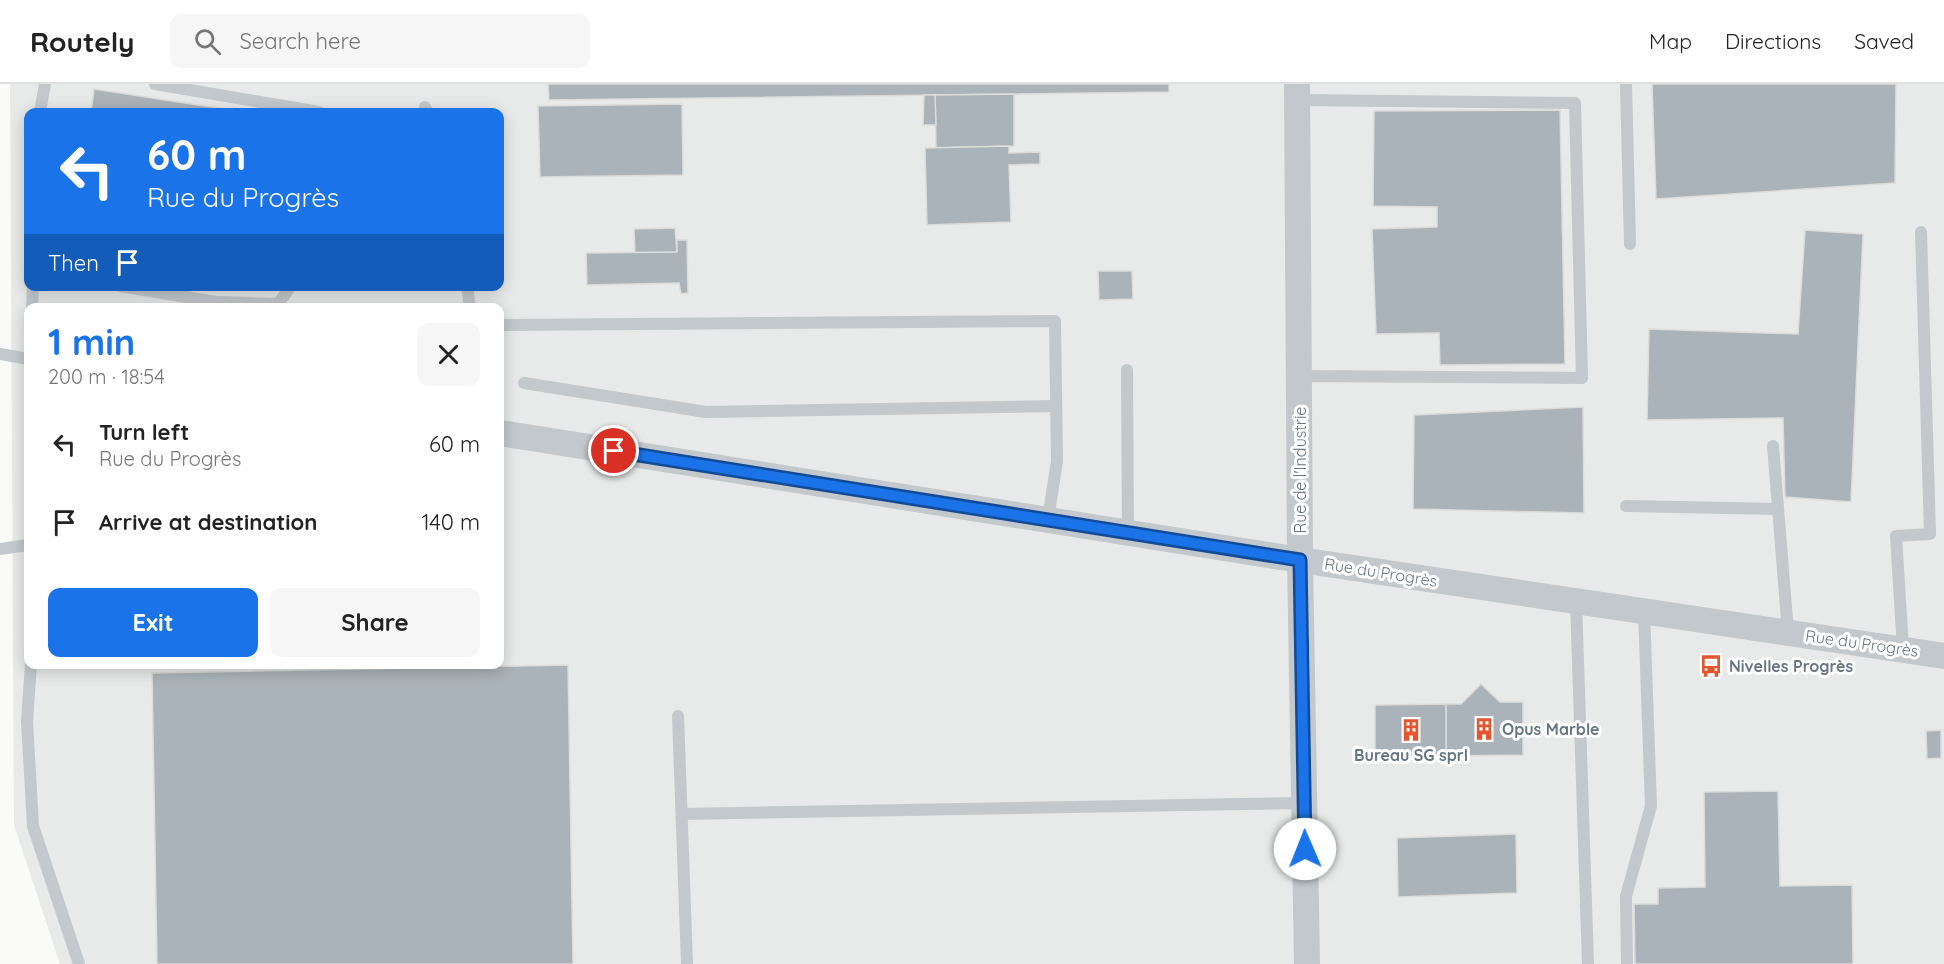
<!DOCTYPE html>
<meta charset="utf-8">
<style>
:root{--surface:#fff;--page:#f6f6f6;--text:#222;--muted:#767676;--line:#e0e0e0;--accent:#1a73e8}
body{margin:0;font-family:Quicksand,sans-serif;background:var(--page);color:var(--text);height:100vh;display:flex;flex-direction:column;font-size:22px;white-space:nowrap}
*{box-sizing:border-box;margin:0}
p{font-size:20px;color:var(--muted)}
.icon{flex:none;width:33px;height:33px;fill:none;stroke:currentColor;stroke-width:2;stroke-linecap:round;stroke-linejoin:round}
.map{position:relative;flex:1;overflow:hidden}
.sheet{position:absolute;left:24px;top:219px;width:480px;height:366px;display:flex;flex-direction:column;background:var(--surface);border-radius:12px;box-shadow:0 3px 15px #0003}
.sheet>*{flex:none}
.banner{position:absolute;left:24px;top:24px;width:480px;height:183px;border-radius:12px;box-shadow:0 3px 15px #0003;background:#1a73e8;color:#fff;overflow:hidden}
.pin{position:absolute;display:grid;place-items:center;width:51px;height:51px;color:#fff;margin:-26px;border:3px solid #fff;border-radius:50%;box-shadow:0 2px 6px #0007}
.me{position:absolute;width:66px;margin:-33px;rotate:359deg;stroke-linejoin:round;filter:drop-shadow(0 0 4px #0008)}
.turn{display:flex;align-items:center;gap:21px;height:126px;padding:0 24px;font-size:27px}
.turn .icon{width:78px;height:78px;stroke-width:2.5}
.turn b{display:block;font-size:42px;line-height:51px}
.then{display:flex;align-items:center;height:57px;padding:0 24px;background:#0003;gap:12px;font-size:22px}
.round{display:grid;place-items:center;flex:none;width:63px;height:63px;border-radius:12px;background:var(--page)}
.summary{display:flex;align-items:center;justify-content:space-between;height:102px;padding:0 24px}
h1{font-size:36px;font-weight:800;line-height:45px;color:var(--accent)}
.button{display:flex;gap:12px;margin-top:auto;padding:12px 24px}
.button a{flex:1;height:69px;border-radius:12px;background:var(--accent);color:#fff;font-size:24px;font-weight:800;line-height:69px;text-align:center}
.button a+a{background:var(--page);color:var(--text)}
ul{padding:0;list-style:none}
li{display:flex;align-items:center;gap:18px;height:78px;padding:0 24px}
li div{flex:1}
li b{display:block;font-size:22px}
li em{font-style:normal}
header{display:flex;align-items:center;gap:36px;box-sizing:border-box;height:84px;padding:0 30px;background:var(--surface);border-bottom:2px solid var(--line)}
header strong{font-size:28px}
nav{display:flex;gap:33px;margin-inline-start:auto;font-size:21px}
.search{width:420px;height:54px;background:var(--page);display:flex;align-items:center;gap:15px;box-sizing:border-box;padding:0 21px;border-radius:12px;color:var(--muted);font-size:22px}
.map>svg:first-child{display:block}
.built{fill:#e8e9e9;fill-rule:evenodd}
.building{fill:#aab3b9;stroke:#dcdcda;stroke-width:1.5}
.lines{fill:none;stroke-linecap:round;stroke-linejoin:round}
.lane{stroke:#c3c8cc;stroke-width:12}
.street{stroke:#c3c8cc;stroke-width:26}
.route-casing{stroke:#114b97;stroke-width:15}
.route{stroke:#1a73e8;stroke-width:10}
.labels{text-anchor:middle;stroke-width:6;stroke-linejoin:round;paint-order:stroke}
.street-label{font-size:16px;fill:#657683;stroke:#fff}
.poi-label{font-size:16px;font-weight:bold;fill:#657683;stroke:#fff;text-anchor:start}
</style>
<header>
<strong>Routely</strong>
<div class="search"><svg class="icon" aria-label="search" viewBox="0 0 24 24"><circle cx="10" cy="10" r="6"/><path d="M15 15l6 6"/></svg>Search here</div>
<nav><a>Map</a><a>Directions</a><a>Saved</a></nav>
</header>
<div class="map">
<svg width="1944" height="880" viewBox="0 0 1944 880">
<rect width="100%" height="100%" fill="#fafaf8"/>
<path class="built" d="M10,0H1944V880H60L14,741ZM28,28H500V202H28ZM28,224H500V580H28Z"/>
<g class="building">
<path d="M548,0H1169V8L549,16Z"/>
<path d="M1652,0H1896L1895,99L1656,115Z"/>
<path d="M94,5L178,18L245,28H91Z"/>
<path d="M1014,10V62L936,64L935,11Z"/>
<path d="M924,11H935L936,41H923Z"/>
<path d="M682,20L683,91L540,93L538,22Z"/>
<path d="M1560,26L1565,280L1440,281L1439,249L1376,250L1372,145L1437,143V123L1373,122L1374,27Z"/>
<path d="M1009,62V69L1040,68V80L1009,81L1011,138L927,141L925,64Z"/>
<path d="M675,144L677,168L635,169L634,145Z"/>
<path d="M1805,146L1863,150L1851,418L1785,413L1783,334L1647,336L1649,245L1798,250Z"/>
<path d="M677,156H687L688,209L681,210L679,199L587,201L586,169L677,168Z"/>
<path d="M1098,187H1132L1133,215L1099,216Z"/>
<path d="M1583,323L1584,429L1413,425L1414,331Z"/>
<path d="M568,581L573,880H157L152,589Z"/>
<path d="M1481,600L1500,618H1523V671L1446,672V620H1461Z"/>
<path d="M1446,620V672H1375V621Z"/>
<path d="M1941,646V674L1927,675L1926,647Z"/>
<path d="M1778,707L1780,802L1852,801L1853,880H1635L1634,820H1658V804L1705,803L1704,708Z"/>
<path d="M1516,750L1517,809L1398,813L1397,754Z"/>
</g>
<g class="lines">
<g class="lane">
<path d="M155,0L319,28"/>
<path d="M1626,0L1630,160"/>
<path d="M1297,16L1575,19L1582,294L1299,292"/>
<path d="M425,23L428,28"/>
<path d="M40,28L45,0"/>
<path d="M120,202L216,218L278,220L291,202"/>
<path d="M467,202L470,224"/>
<path d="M32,224L33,202"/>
<path d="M500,241L1055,237L1057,377L1048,435"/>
<path d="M0,270L28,275"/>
<path d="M1127,286L1128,448"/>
<path d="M524,299L706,328L1056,322"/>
<path d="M1773,362L1788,548"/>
<path d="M1626,422L1778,425"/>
<path d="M0,465L28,461"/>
<path d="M1576,517L1588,880"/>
<path d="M1903,565L1896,452L1930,450L1921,148"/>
<path d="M31,580L27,637L33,742L79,880"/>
<path d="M678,632L687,880"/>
<path d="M682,730L1304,719"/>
<path d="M1627,880L1626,812L1651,722L1644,527"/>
</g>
<g class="street">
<path d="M1297,0L1300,476L1307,880"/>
<path d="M500,349L1300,476L1944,572"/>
</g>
</g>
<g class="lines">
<g class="route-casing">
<path id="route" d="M614,367L1300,476L1305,765"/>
</g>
<use href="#route" class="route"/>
</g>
<defs>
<g id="bus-bare" transform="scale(1.8)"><path d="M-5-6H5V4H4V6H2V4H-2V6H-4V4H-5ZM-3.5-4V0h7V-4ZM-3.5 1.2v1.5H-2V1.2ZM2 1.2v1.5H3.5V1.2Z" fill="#e4572e" stroke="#fff" stroke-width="2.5" paint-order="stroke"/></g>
<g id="building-bare" transform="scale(1.8)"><path d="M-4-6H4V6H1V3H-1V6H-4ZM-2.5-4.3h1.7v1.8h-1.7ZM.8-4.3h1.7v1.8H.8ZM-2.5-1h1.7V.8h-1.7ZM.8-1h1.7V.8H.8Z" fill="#e4572e" stroke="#fff" stroke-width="2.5" paint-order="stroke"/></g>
</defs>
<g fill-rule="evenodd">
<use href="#bus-bare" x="1711" y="582"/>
<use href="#building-bare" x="1484" y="645"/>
<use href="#building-bare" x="1411" y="646"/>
</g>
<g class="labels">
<g class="street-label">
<text transform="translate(1300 386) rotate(-90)" y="6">Rue de l'Industrie</text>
<text transform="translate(1381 488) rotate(9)" y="6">Rue du Progrès</text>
<text transform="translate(1862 559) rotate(8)" y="6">Rue du Progrès</text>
</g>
<g class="poi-label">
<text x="1729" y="588">Nivelles Progrès</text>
<text x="1502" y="651">Opus Marble</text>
<text x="1411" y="677" text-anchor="middle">Bureau SG sprl</text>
</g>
</g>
</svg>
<div class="pin" style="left:614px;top:367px;background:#d93025"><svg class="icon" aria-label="arrive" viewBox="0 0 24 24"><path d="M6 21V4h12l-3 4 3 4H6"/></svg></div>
<svg class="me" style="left:1305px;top:765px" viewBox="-20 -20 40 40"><circle r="19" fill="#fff"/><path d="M0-13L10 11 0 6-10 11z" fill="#1a73e8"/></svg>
<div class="banner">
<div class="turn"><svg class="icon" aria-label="left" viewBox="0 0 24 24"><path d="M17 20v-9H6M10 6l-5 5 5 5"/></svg><div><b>60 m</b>Rue du Progrès</div></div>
<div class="then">Then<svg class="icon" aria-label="arrive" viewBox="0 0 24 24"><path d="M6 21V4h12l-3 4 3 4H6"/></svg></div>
</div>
<section class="sheet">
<div class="summary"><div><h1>1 min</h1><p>200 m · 18:54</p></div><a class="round"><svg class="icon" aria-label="close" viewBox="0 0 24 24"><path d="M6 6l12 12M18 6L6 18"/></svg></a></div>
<ul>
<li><svg class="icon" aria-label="left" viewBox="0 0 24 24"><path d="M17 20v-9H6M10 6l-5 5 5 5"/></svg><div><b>Turn left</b><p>Rue du Progrès</p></div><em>60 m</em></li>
<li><svg class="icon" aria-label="arrive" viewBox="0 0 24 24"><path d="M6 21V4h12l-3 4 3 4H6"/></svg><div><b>Arrive at destination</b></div><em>140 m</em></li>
</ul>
<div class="button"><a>Exit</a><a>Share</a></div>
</section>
</div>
